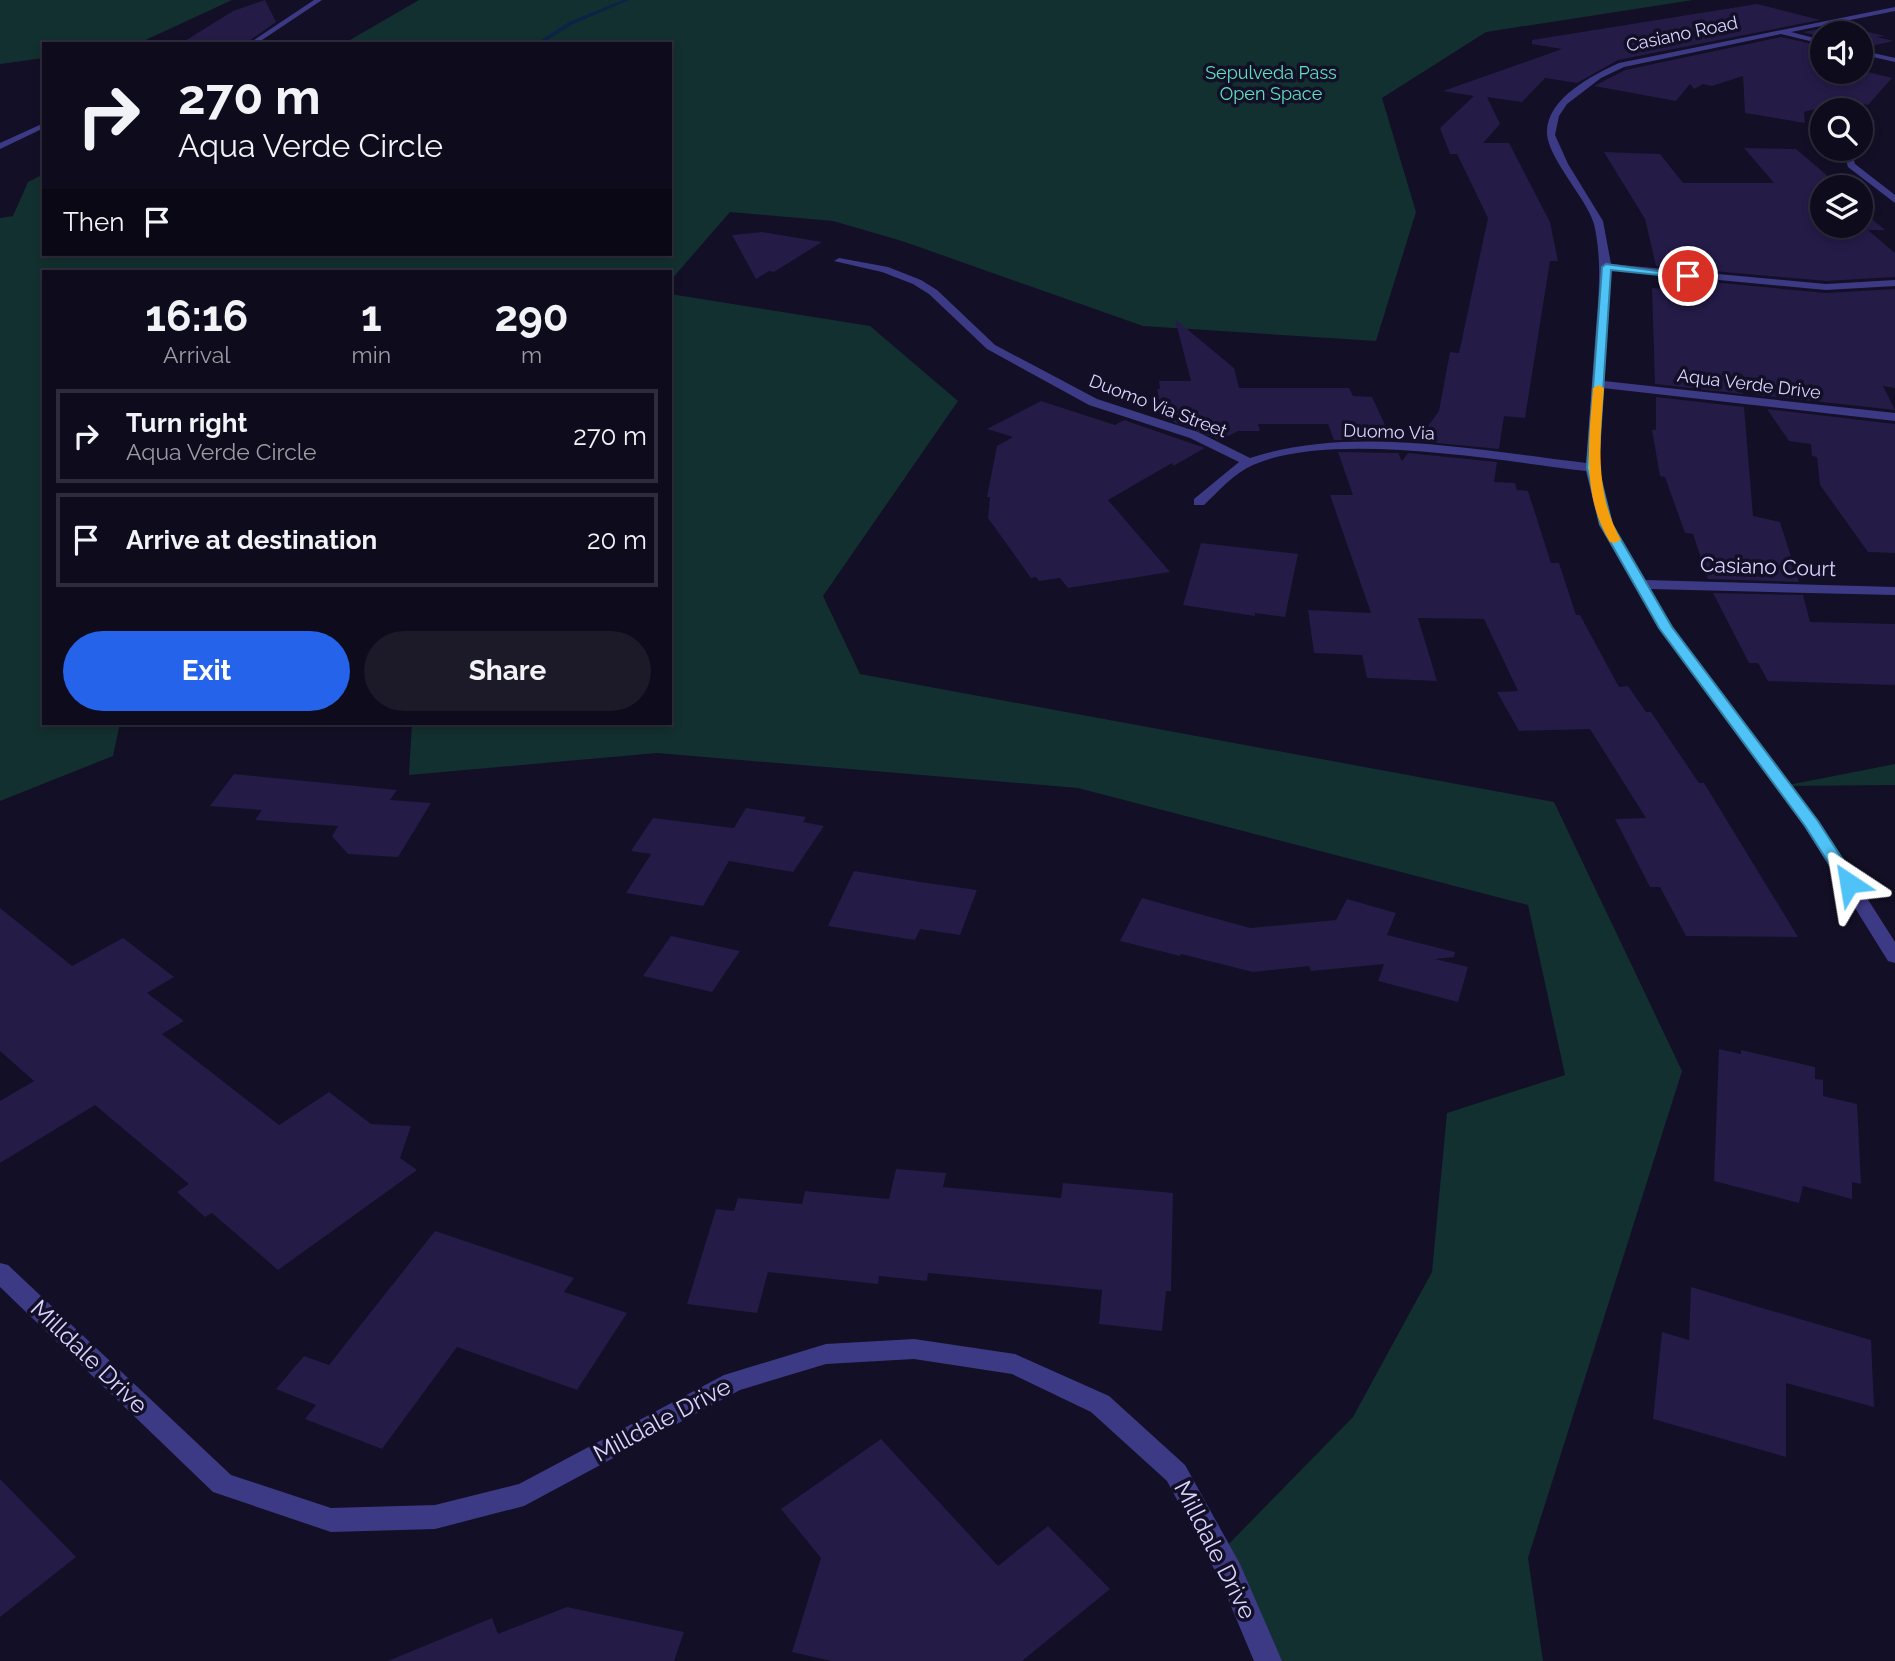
<!DOCTYPE html>
<style>
:root{--surface:#0e0b1c;--page:#1c1929;--text:#f1f3f6;--muted:#9b9ba3;--line:#2e2b3b;--accent:#2563eb}
body{margin:0;font-family:Raleway,sans-serif;background:var(--page);color:var(--text);height:100vh;display:flex;flex-direction:column;font-size:26px;white-space:nowrap}
*{box-sizing:border-box;margin:0}
p{font-size:23px;color:var(--muted)}
.icon{flex:none;width:38px;height:38px;fill:none;stroke:currentColor;stroke-width:2;stroke-linecap:round;stroke-linejoin:round}
.map{position:relative;flex:1;overflow:hidden}
.panel{position:absolute;left:42px;top:270px;width:630px;height:455px;display:flex;flex-direction:column;background:var(--surface);border-radius:0px;box-shadow:0 4px 10px #0003,0 0 0 2px var(--line)}
.panel>*{flex:none}
.hud{position:absolute;left:42px;top:42px;width:630px;height:214px;border-radius:0px;box-shadow:0 4px 10px #0003,0 0 0 2px var(--line);background:#0e0b1c;color:var(--text);overflow:hidden}
.controls{position:absolute;left:1810px;top:21px;display:grid;gap:14px}
.controls a{display:grid;place-items:center;width:63px;height:63px;border-radius:50%;background:var(--surface);box-shadow:0 4px 10px #0003,0 0 0 2px var(--line);font-size:35px}
.pin{position:absolute;display:grid;place-items:center;width:60px;height:60px;color:#fff;margin:-30px;border:4px solid #fff;border-radius:50%;box-shadow:0 2px 7px #0007}
.me{position:absolute;width:77px;margin:-38px;rotate:327deg;stroke-linejoin:round;filter:drop-shadow(0 0 5px #0008)}
.turn{display:flex;align-items:center;gap:24px;height:147px;padding:0 21px;font-size:32px}
.turn .icon{width:91px;height:91px;stroke-width:2.5}
.turn b{display:block;font-size:49px;line-height:60px}
.then{display:flex;align-items:center;height:66px;padding:0 21px;background:#0003;gap:14px;font-size:26px}
.eta{display:flex;justify-content:space-evenly;align-items:center;height:119px;text-align:center}
.eta b{font-size:42px;font-weight:700;line-height:49px}
.action{display:flex;gap:14px;margin-top:auto;padding:14px 21px}
.action a{flex:1;height:80px;border-radius:42px;background:var(--accent);color:#fff;font-size:28px;font-weight:700;line-height:80px;text-align:center}
.action a+a{background:var(--page);color:var(--text)}
ul{padding:0;list-style:none}
li{display:flex;align-items:center;gap:21px;height:94px;margin:0 14px 10px;padding:0 7px;border:4px solid var(--line);border-radius:0px}
li div{flex:1}
li b{display:block;font-size:26px}
li em{font-style:normal}
.map>svg:first-child{display:block}
.green{fill:#12302f}
.lines{fill:none;stroke-linecap:round;stroke-linejoin:round}
.stream{fill:#0c2248;fill-rule:evenodd}
.building{fill:#241b47}
.street{fill:#3d3a85;fill-rule:evenodd}
.route{fill:#4fc3f7;stroke:#337fa1;stroke-width:2}
.slow{fill:#f59e0b}
.labels{text-anchor:middle;stroke-width:7;stroke-linejoin:round;paint-order:stroke}
.far-street-label{font-size:18px;fill:#d9d4ff;stroke:#130f26}
.far-park-label{font-size:18px;fill:#5fe0c0;stroke:#130f26}
.street-label{font-size:21px;fill:#d9d4ff;stroke:#130f26}
.near-street-label{font-size:24px;fill:#d9d4ff;stroke:#130f26}
</style>
<div class="map">
<svg width="1895" height="1661" viewBox="0 0 1895 1661">
<rect width="100%" height="100%" fill="#130f26"/>
<g class="green">
<path d="M0,0H232L137,44H44V58L0,64Z"/>
<path d="M419,0H1693L1486,32L1382,98L1416,212L1376,341L1143,326L902,241L833,221L730,212L670,281V271H44V723H120L113,756L0,801V218L13,216L28,182L44,174V254H670V44H343Z"/>
<path d="M670,294L870,326L958,401L823,596L860,674L1554,802L1682,1071L1528,1558L1543,1661H1268L1220,1553L1353,1417L1432,1272L1447,1113L1565,1075L1528,905L1078,788L657,753L409,775L412,723H670Z"/>
<path d="M1895,764V785L1783,786Z"/>
</g>
<g class="lines">
<path class="stream" d="M623,0H629L573,24L541,44H535L569,22Z"/>
</g>
<g class="building">
<path d="M265,0L276,22L245,44H180L233,11Z"/>
<path d="M1757,4L1820,20L1618,60L1577,83L1545,78L1522,102L1487,97L1500,124L1483,143H1509L1550,222L1558,261H1550L1525,418L1504,416L1499,449L1417,441L1439,411L1450,352L1459,353L1488,218L1457,154H1450L1440,128L1474,96L1443,91L1562,49L1532,44V40Z"/>
<path d="M1840,25L1885,36L1877,37L1894,41L1862,48L1860,33H1822V37L1803,32Z"/>
<path d="M1781,37L1822,46V56L1812,58L1822,60V72L1860,70L1892,78L1868,105L1847,101L1804,112L1805,123L1745,113L1743,76L1712,86L1703,84L1694,89L1690,84L1676,101L1594,86L1625,70Z"/>
<path d="M1744,148L1796,149L1830,178L1839,187H1822V226H1860V209L1885,230H1868L1895,253V277L1826,281L1656,266L1645,219L1604,152L1660,154L1683,183H1774Z"/>
<path d="M762,232L822,242L774,272L769,271L756,279L732,235Z"/>
<path d="M1659,277L1826,293L1895,289V388L1883,386L1895,410L1757,395L1741,373L1743,394L1655,384L1652,288L1662,289Z"/>
<path d="M1175,319L1234,368L1239,388H1349L1353,396L1372,397L1392,440H1334L1328,424H1258L1260,431H1238L1220,440L1163,418L1157,389H1160L1159,381H1191Z"/>
<path d="M1656,397L1744,407L1753,516L1780,522L1799,582L1708,579L1693,534L1685,533L1665,477L1660,476L1652,430H1656Z"/>
<path d="M1041,401L1115,425L1124,420L1205,448L1173,466L1172,463L1108,500L1170,572L1068,588L1060,578L1039,581L1036,577L1031,578L988,518L990,497H987L997,446L1013,437L987,429Z"/>
<path d="M1767,409L1895,424V553L1868,552L1820,485L1817,457L1812,456L1811,444L1789,441Z"/>
<path d="M1338,452L1398,453L1402,461L1408,453L1497,462L1494,482L1515,483L1517,490L1528,491L1551,563H1559L1576,615H1580L1619,687L1628,686L1646,712H1651L1699,783H1704L1798,937L1686,936L1660,887H1650L1615,819L1646,818L1590,729L1519,731L1497,692L1518,691L1484,619L1418,618L1437,681L1367,678L1362,655L1314,653L1308,610L1371,613L1330,495H1353Z"/>
<path d="M1201,543L1298,554L1285,617L1255,613V616L1183,605Z"/>
<path d="M1713,593L1803,595L1810,622L1895,624V685L1768,681L1758,663H1749Z"/>
<path d="M234,774L397,790L390,800L431,803L398,857L348,854L332,836L338,826L255,820L262,810L210,806Z"/>
<path d="M746,808L806,817L803,822L824,826L793,872L729,861L703,906L626,893L651,854L631,851L653,818L734,828Z"/>
<path d="M854,871L920,882L977,890L960,935L920,929L915,940L828,926Z"/>
<path d="M1142,898L1250,928L1336,920L1347,899L1396,913L1387,935L1455,952L1454,957L1435,959L1468,967L1458,1002L1378,981L1384,964L1311,971L1309,966L1253,972L1181,954L1180,956L1120,941Z"/>
<path d="M0,908L72,966L123,938L174,977L147,993L184,1021L162,1034L279,1125L329,1092L371,1124L411,1126L400,1158L417,1170L278,1270L212,1213L205,1217L177,1192L189,1184L95,1105L0,1163V1101L34,1081L0,1051Z"/>
<path d="M671,936L740,951L712,992L643,976Z"/>
<path d="M1719,1049L1741,1054V1050L1815,1067V1079L1823,1080V1096L1857,1104L1861,1184L1852,1182V1199L1803,1186L1799,1203L1714,1181Z"/>
<path d="M896,1169L946,1173L943,1187L1061,1198L1063,1183L1173,1193L1171,1291H1166L1162,1331L1099,1324L1102,1290L928,1273L927,1281L879,1276L878,1284L768,1272L757,1313L687,1304L716,1209L734,1211L738,1198L802,1204L805,1191L889,1199Z"/>
<path d="M435,1231L574,1278L564,1292L627,1313L577,1390L457,1347L382,1449L305,1419L316,1405L276,1389L304,1356L329,1365Z"/>
<path d="M1691,1287L1871,1340L1874,1407L1786,1383V1457L1653,1419L1662,1332L1689,1340Z"/>
<path d="M881,1439L998,1566L1048,1526L1110,1589L1022,1661H831L792,1652L821,1558L781,1509Z"/>
<path d="M0,1479L76,1557L0,1617Z"/>
<path d="M567,1607L684,1632L674,1661H388L492,1618L498,1634Z"/>
</g>
<g class="lines">
<g class="street">
<path d="M314,0H322L256,44H248Z"/>
<path d="M1895,7V11L1791,32L1822,40V44L1781,34L1624,67L1601,78L1567,104L1559,116L1555,135L1568,164L1603,221L1611,264L1826,284L1895,280V286L1826,290L1611,270L1604,381L1895,413V421L1603,388L1598,468L1613,525L1645,580L1895,587V595L1650,589L1673,627L1818,821L1895,942V963L1888,961L1804,826L1659,628L1599,525L1586,471C1501,461 1331,430 1253,465C1234,473 1219,491 1204,505H1194V499L1239,462L1190,438L1089,405L987,349L929,294L913,284L882,272L834,261L839,258L888,267L921,280L937,290L995,345L1097,399L1198,432L1250,458C1353,424 1480,451 1586,463C1589,423 1592,382 1595,341C1598,301 1603,263 1594,224C1587,199 1549,160 1547,134C1545,99 1593,75 1619,63Z"/>
<path d="M1860,50L1895,58V62L1860,54Z"/>
<path d="M1868,119L1875,121L1860,130V124Z"/>
<path d="M44,123V128L0,149V143Z"/>
<path d="M1843,149H1851L1855,164L1895,195V203L1848,167Z"/>
<path d="M0,1263L8,1265L231,1475L331,1508L435,1505L519,1484L724,1375L826,1344L914,1339L1015,1354L1109,1396L1185,1465L1240,1564L1282,1661H1254L1220,1580L1167,1481L1091,1412L1012,1374L914,1359L826,1364L740,1390L524,1506L435,1529L331,1532L213,1492L0,1287Z"/>
</g>
</g>
<path class="route" d="M1606,264L1693,276L1688,278L1611,270L1598,468L1612,524L1672,627L1818,821L1858,883L1855,887H1844L1805,826L1659,628L1600,524L1587,468L1602,267Z"/>
<path class="slow" d="M1599,385L1604,388C1600,441 1594,492 1621,540L1614,543L1610,542C1581,495 1589,440 1593,388Z"/>
<g class="labels">
<g class="far-street-label">
<text transform="translate(1682 34) rotate(-12)" y="6">Casiano Road</text>
<text transform="translate(1749 384) rotate(7)" y="6">Aqua Verde Drive</text>
<text transform="translate(1158 406) rotate(21)" y="6">Duomo Via Street</text>
<text transform="translate(1389 432) rotate(2)" y="6">Duomo Via</text>
</g>
<g class="far-park-label">
<text x="1271" y="79">Sepulveda Pass<tspan x="1271" dy="21">Open Space</tspan></text>
</g>
<g class="street-label">
<text transform="translate(1768 567) rotate(2)" y="7">Casiano Court</text>
</g>
<g class="near-street-label">
<text transform="translate(89 1357) rotate(44)" y="8">Milldale Drive</text>
<text transform="translate(662 1420) rotate(-28)" y="8">Milldale Drive</text>
<text transform="translate(1215 1550) rotate(63)" y="8">Milldale Drive</text>
</g>
</g>
</svg>
<div class="controls">
<a><svg class="icon" aria-label="sound" viewBox="0 0 24 24"><path d="M4 9h4l5-4v14l-5-4H4zM17 9q2 3 0 6"/></svg></a>
<a><svg class="icon" aria-label="search" viewBox="0 0 24 24"><circle cx="10" cy="10" r="6"/><path d="M15 15l6 6"/></svg></a>
<a><svg class="icon" aria-label="layers" viewBox="0 0 24 24"><path d="M12 4l9 5-9 5-9-5zM3 14l9 5 9-5"/></svg></a>
</div>
<div class="pin" style="left:1688px;top:276px;background:#d93025"><svg class="icon" aria-label="arrive" viewBox="0 0 24 24"><path d="M6 21V4h12l-3 4 3 4H6"/></svg></div>
<svg class="me" style="left:1849px;top:883px" viewBox="-20 -20 40 40"><path d="M0-17L14 15 0 8-14 15z" fill="#4fc3f7" stroke="#fff" stroke-width="4"/></svg>
<div class="hud">
<div class="turn"><svg class="icon" aria-label="right" viewBox="0 0 24 24"><path d="M7 20v-9h11M14 6l5 5-5 5"/></svg><div><b>270 m</b>Aqua Verde Circle</div></div>
<div class="then">Then<svg class="icon" aria-label="arrive" viewBox="0 0 24 24"><path d="M6 21V4h12l-3 4 3 4H6"/></svg></div>
</div>
<section class="panel">
<div class="eta">
<div><b>16:16</b><p>Arrival</p></div>
<div><b>1</b><p>min</p></div>
<div><b>290</b><p>m</p></div>
</div>
<ul>
<li><svg class="icon" aria-label="right" viewBox="0 0 24 24"><path d="M7 20v-9h11M14 6l5 5-5 5"/></svg><div><b>Turn right</b><p>Aqua Verde Circle</p></div><em>270 m</em></li>
<li><svg class="icon" aria-label="arrive" viewBox="0 0 24 24"><path d="M6 21V4h12l-3 4 3 4H6"/></svg><div><b>Arrive at destination</b></div><em>20 m</em></li>
</ul>
<div class="action"><a>Exit</a><a>Share</a></div>
</section>
</div>
